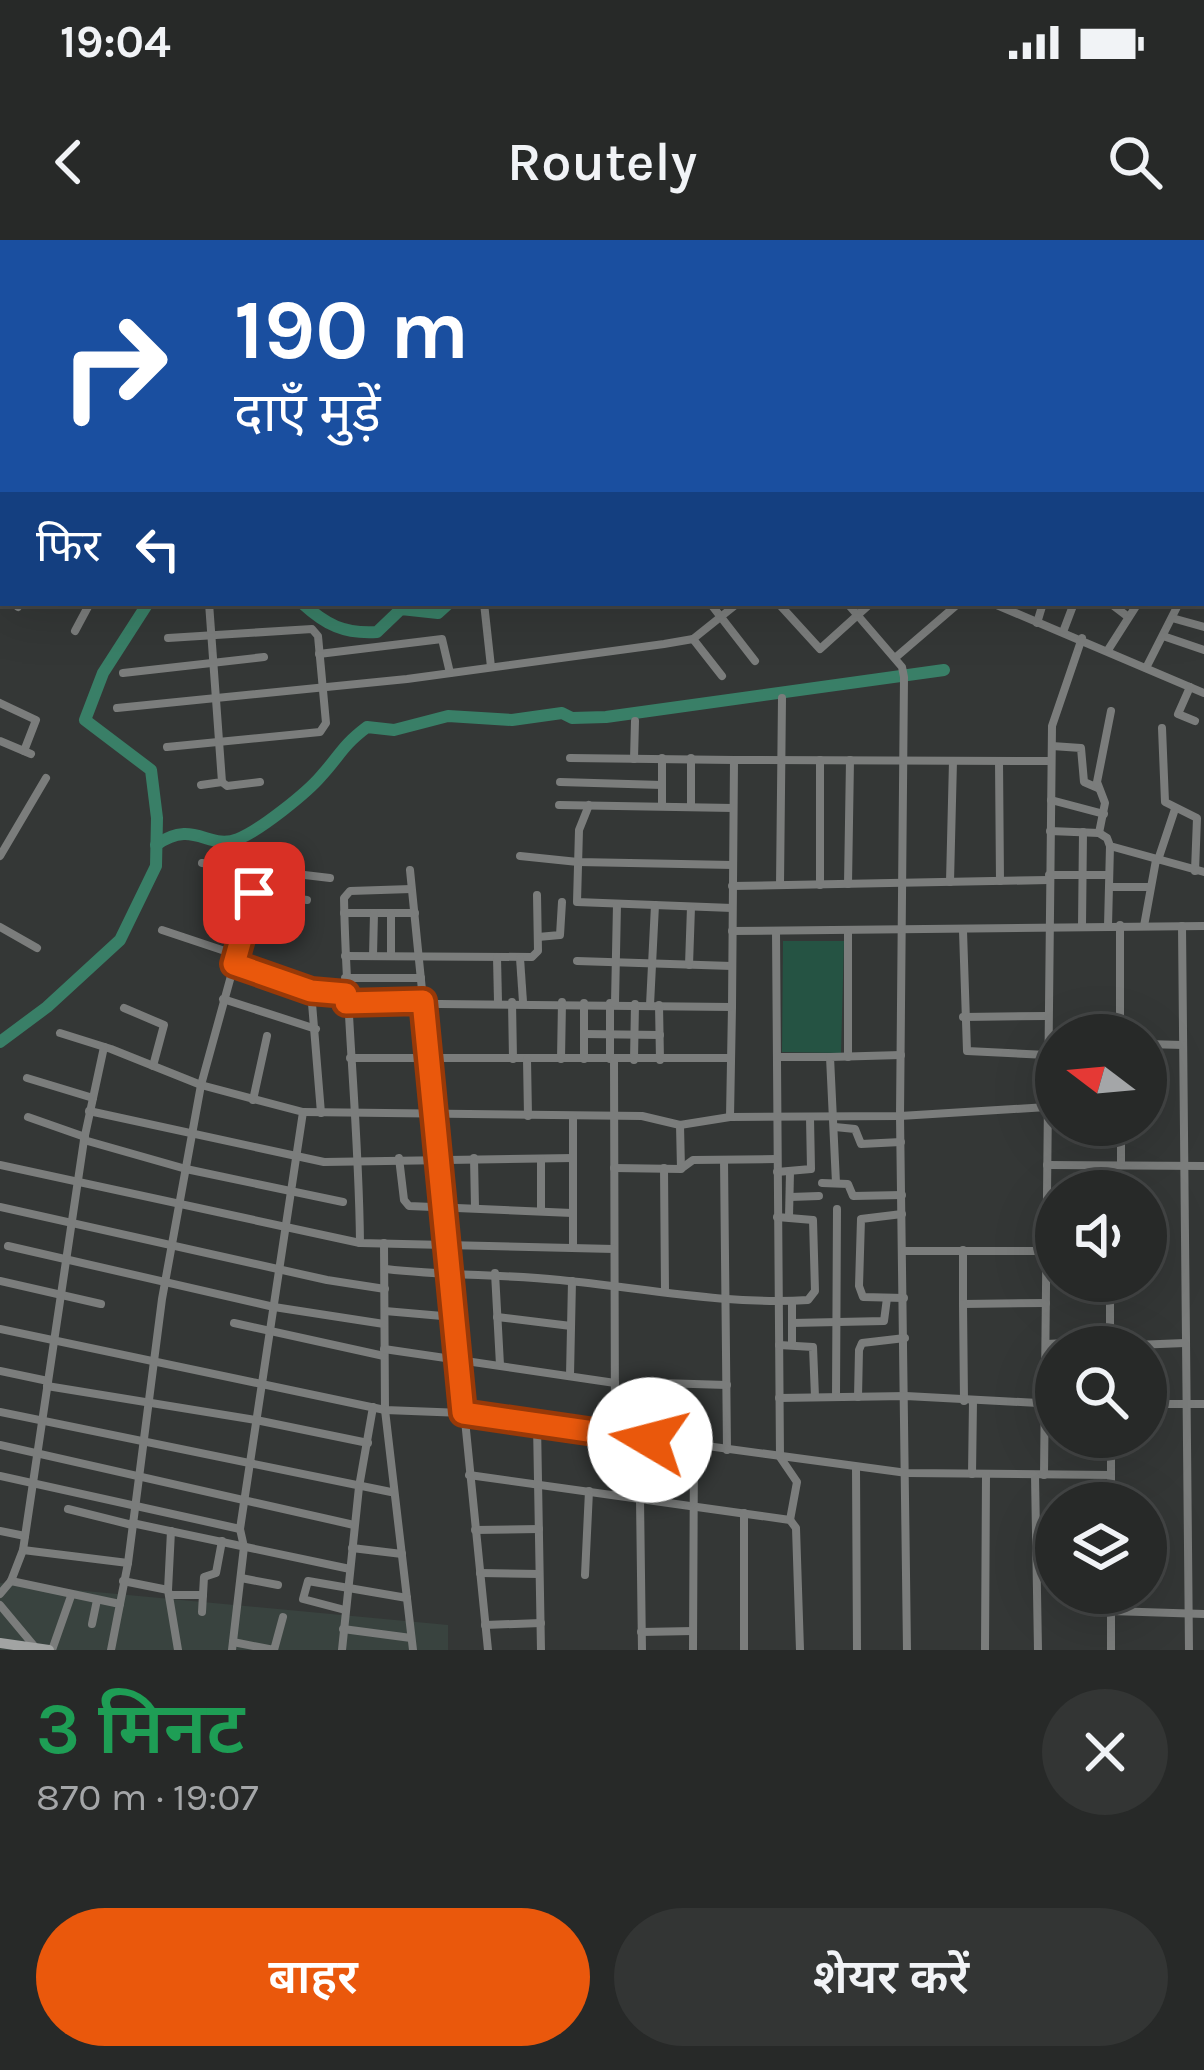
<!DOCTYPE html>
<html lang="hi">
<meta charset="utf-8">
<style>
:root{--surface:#272928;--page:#333534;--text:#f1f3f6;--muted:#a4a6a8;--line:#434545;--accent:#ea580c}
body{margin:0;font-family:Karla,"Noto Sans Devanagari",sans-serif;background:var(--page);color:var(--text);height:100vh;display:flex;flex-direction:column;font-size:45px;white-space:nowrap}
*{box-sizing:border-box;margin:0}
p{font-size:39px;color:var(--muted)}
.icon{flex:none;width:66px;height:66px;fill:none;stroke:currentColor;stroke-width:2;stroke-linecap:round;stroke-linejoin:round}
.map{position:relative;height:1410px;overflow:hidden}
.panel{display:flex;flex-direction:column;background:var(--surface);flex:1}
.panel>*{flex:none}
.banner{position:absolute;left:0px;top:0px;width:1206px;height:366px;box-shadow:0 12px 48px #0002,0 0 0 3px var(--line);background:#1a4fa0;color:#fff;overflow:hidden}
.needle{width:78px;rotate:286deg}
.buttons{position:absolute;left:1035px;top:774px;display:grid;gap:24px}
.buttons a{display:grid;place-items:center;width:132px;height:132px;border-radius:50%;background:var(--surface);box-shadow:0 12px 48px #0002,0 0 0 3px var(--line);font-size:60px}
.pin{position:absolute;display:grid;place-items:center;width:102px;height:102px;color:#fff;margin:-51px;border-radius:24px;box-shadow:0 6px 18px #0006}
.me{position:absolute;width:132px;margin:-66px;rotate:278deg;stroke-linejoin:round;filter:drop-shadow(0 0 9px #0008)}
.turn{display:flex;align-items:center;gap:42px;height:252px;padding:0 36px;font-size:54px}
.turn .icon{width:156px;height:156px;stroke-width:2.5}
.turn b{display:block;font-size:84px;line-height:102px}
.then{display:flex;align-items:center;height:114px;padding:0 36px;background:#0003;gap:24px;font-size:45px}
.round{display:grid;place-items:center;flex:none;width:126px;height:126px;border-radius:63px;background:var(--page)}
.head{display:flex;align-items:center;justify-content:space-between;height:204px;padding:0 36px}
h1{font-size:72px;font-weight:600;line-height:90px;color:#1e9e55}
.action{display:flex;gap:24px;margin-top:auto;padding:24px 36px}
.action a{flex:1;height:138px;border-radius:72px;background:var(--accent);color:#fff;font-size:48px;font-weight:600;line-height:138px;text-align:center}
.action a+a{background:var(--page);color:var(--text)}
.status{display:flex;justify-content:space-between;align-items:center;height:84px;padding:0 60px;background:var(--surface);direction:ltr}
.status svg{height:33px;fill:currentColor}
header{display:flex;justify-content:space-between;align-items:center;height:156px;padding:0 36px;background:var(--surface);font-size:54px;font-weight:600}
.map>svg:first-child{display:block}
.built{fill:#39433f}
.green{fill:#255343}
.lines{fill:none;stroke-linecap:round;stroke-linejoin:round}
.river{stroke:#397f67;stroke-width:12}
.street{stroke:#7b7d7c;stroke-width:8}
.secondary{stroke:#a2a4a3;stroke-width:10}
.route-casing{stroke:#983908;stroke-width:30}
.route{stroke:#ea580c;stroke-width:21}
</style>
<div class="status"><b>19:04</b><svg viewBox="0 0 49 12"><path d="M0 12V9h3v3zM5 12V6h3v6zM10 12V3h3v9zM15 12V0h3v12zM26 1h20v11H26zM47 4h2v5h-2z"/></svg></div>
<header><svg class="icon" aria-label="back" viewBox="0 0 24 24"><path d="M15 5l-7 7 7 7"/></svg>Routely<svg class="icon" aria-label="search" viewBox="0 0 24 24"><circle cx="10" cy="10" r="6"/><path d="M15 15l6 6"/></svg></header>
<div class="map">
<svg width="1204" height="1410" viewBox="0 0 1204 1410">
<rect width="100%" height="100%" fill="#343736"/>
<path class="built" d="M0,1343L448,1385V1410H0Z"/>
<path class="green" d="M783,701H844L841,813L782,812Z"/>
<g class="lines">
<g class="river">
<path d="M1203,171L1204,169"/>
<path d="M302,363C326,385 344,394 377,392L401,369L438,373L449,363"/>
<path d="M156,605C194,578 208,611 238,599C259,591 307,553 322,535C341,514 342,506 367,487L394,490L448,476L512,480L562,473L572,478L606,477L944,430"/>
<path d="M0,802L47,767L120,700L156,626L157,578L151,530L85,480L103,433L148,363"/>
</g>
<g class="street">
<path d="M232,0L233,3"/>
<path d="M289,0V3"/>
<path d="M354,0V3"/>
<path d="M397,0V3"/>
<path d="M435,0V3"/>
<path d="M474,0L475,3"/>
<path d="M526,0V3"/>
<path d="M565,0V3"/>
<path d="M604,0L605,3"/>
<path d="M892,0L908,3"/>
<path d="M36,3L37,0"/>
<path d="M85,3L86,0"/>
<path d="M131,3L132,0"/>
<path d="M187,3L188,0"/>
<path d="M675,3L677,0"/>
<path d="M718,3V0"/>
<path d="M746,3V0"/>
<path d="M775,3V0"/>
<path d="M802,3L803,0"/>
<path d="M844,3V0"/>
<path d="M885,3L886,0"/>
<path d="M976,3L977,0"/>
<path d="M0,37L3,38"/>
<path d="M1203,69H1204"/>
<path d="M1203,99L1204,95"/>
<path d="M1203,118L1204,119"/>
<path d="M3,123L0,133L3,135"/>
<path d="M1203,242H1204"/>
<path d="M0,278L3,269"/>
<path d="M1203,301H1204"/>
<path d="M484,363L491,427"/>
<path d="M710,363L755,421"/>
<path d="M778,363L820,409L871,363"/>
<path d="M847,363L902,427L904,437L900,876L907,1410"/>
<path d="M992,363L1204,453"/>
<path d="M1110,363L1127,376"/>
<path d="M18,367L20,363"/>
<path d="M1172,378L1204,387"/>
<path d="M1037,383L1043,363"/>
<path d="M75,391L90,363"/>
<path d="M1063,392L1074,363"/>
<path d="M1163,396L1204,410"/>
<path d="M693,399L722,436"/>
<path d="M1108,410L1138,363"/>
<path d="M319,414L442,399L450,433"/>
<path d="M895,418L959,363"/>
<path d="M1146,428L1179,363"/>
<path d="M123,433L264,417"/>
<path d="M1190,447L1178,474L1195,481"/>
<path d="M0,463L36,480L24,511"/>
<path d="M117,468L407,439L664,404L693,399L738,363"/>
<path d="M1162,488L1165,562L1197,578L1195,631"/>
<path d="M0,501L31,514"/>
<path d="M1052,506L1081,508L1084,542L1098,548"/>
<path d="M167,507L320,492L326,483L318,396L312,389L168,398"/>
<path d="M570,518L734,520"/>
<path d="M634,519L635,481"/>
<path d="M999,521L1000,641"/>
<path d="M222,542L227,546L260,542"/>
<path d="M560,542L662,545"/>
<path d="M201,545L222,542L209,363"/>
<path d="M1051,560L1104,574"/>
<path d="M559,565L733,568"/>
<path d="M589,565L579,590L577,662L732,668"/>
<path d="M662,566V518"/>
<path d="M691,567V518"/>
<path d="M1050,591L1099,593L1107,598L1110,606L1204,632"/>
<path d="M1099,593L1105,563L1097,542L1111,471"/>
<path d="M0,616L46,538"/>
<path d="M520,616L578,622L733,625"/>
<path d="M1158,620L1175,569"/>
<path d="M202,623L330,638"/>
<path d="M410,630L488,1410"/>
<path d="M1049,635H1109"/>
<path d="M950,642L953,521"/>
<path d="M848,644L850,520"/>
<path d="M780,645L782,458"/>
<path d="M820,645V520"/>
<path d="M732,646L1049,640"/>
<path d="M1109,647H1150"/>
<path d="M254,653L307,660"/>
<path d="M344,673H415"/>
<path d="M391,673V716"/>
<path d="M1082,686L1083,592"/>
<path d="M1108,686L1110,606"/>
<path d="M1144,686L1156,620"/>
<path d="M1182,686L1189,1410"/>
<path d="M0,687L37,708"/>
<path d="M162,690L237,715"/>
<path d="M732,691L1204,686"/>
<path d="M776,691L780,1217L797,1242L790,1280"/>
<path d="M963,691L967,811L1047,815"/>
<path d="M538,697L560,695L562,662"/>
<path d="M345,716L532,717L538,711L537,655"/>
<path d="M373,716L374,673"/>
<path d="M497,717L498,762"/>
<path d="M520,718L523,762"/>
<path d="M577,721L732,726"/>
<path d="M234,724L311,751L321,873"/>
<path d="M689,725L691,667"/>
<path d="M345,738H421"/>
<path d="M312,751L345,754"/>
<path d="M223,759L316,789"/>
<path d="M512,762L513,819"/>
<path d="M346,763L732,767L730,877"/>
<path d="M610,763V819"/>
<path d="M615,763L617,664"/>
<path d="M650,765L655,665"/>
<path d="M659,765L660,820"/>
<path d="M732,767L734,520L1051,521"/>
<path d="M124,768L164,785L153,826"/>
<path d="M963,777L1047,776"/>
<path d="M60,793L111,809L201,845L303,872L240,1289L244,1307L232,1410"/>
<path d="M584,794L660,795"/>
<path d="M1120,795V685"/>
<path d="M1146,804L1183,805"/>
<path d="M777,817H830"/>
<path d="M848,817V692"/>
<path d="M350,818H731"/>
<path d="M527,819L528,876"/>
<path d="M561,819L562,762"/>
<path d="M584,819V763"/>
<path d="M614,819L615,1195"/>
<path d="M634,820L635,764"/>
<path d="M27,838L93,858"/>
<path d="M253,860L267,796"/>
<path d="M89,871L324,922L573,918"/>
<path d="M303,872L642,876L680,885L730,877L900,876L1047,867"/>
<path d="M28,877L85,897"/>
<path d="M1121,885V925"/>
<path d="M835,887L855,889L861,904L901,902"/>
<path d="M84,900L186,929L343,962"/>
<path d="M399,918L404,960L409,966L572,973"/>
<path d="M474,918L475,967"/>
<path d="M724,920L727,1210"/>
<path d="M0,925L360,1003L614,1009"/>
<path d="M1047,925L1204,926"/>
<path d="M1110,926V951"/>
<path d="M614,928L681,929L680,885"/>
<path d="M664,928L665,1051"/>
<path d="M682,928L693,920L776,919"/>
<path d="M777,932L811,929L810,878"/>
<path d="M822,943L848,944L853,956L902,955"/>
<path d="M836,943L830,817L901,815"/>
<path d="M790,957L819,956"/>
<path d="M0,967L327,1040L385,1049"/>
<path d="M541,970V919"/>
<path d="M902,974L861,979L859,1046L863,1057L904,1058"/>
<path d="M789,977L790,932"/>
<path d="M360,1003C359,888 346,774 344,658L350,651L411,649"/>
<path d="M384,1003L385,1170L413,1410"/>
<path d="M8,1006L274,1067L384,1084"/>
<path d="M573,1007V876"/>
<path d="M963,1010V1064L1046,1063"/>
<path d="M904,1011H1049"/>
<path d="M386,1029C444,1036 502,1034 560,1040C643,1048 725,1065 808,1060L815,1051L813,980L777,977"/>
<path d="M495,1033L500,1125"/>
<path d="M0,1041L101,1064"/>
<path d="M1110,1041V1106"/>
<path d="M963,1064L964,1161"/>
<path d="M385,1071L454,1077"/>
<path d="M497,1077L571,1086"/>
<path d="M234,1083L384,1116"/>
<path d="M792,1083L884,1081L887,1058"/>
<path d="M0,1089L385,1170L463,1173L907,1233L1111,1235"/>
<path d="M1046,1104L1110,1101"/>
<path d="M779,1105L813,1107L815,1157"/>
<path d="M792,1105V1061"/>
<path d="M1110,1106L1185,1103"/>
<path d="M384,1109L615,1143"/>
<path d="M0,1131L48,1141"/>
<path d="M570,1135L572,1041"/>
<path d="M47,1146L256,1180L368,1203"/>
<path d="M836,1157L837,969"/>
<path d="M858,1157L859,1110L862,1103L905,1098"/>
<path d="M779,1158L906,1156L1056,1164"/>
<path d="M1146,1164H1204"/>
<path d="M0,1172L391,1252"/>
<path d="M537,1184L541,1410"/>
<path d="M1111,1197V1263"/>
<path d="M650,1200L660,1143L727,1145"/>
<path d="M0,1205L354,1285"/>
<path d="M856,1227L857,1410"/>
<path d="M972,1234L973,1161"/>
<path d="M469,1235L790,1280L796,1288L800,1410"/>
<path d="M1035,1235L1038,1410"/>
<path d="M1044,1235L1052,486L1082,398"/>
<path d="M0,1236L240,1289"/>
<path d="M640,1259L642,1410"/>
<path d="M68,1269L132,1285"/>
<path d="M132,1283L350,1329"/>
<path d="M475,1290L539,1289"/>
<path d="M0,1291L25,1296"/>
<path d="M352,1308L402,1314"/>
<path d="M23,1310L128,1323"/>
<path d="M480,1333L539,1334"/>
<path d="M585,1335L589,1251"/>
<path d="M241,1338L278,1345"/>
<path d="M11,1341L120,1364"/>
<path d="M123,1341L168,1350L178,1410"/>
<path d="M168,1350L171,1291"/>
<path d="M1111,1353V1410"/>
<path d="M0,1354L11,1341L23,1310L84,900L104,807"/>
<path d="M171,1355H203"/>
<path d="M0,1365L35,1407"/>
<path d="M345,1370L303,1359L308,1341L407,1358"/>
<path d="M1111,1371L1204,1374"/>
<path d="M202,1372L204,1337L216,1333L222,1301"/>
<path d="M92,1384L97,1360"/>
<path d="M485,1385L541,1383"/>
<path d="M343,1389L411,1398"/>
<path d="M641,1392L693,1391"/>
<path d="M233,1402L274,1410L283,1377"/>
<path d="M52,1410L71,1356"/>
<path d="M111,1410L128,1323L162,1059L201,845L261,627"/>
<path d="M342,1410L359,1247L373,1167"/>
<path d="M693,1410L694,1205"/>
<path d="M744,1410V1273"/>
<path d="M985,1410L986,1235"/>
</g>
<path class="secondary" d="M0,1403L49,1410"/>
</g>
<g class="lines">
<g class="route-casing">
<path id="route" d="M254,653L234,724L311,751L346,754V763L423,761L463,1173L650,1200"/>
</g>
<use href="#route" class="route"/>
</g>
</svg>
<div class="buttons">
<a><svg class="needle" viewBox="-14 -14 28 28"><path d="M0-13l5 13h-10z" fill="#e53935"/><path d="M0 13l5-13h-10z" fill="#a4a6a8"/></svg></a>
<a><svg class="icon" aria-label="sound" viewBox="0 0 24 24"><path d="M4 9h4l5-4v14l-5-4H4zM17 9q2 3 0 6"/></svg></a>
<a><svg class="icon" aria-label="search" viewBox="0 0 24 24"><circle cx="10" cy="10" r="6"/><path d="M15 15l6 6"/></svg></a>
<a><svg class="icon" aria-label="layers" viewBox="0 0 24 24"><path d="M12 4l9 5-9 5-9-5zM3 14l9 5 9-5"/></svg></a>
</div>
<div class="pin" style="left:254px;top:653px;background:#d93025"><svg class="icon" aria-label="arrive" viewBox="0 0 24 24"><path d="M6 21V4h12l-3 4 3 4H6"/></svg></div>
<svg class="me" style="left:650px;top:1200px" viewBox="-20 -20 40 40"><circle r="19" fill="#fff"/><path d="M0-13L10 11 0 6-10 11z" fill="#ea580c"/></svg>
<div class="banner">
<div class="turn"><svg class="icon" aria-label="right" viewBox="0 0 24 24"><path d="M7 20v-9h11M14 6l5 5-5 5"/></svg><div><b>190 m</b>दाएँ मुड़ें</div></div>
<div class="then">फिर<svg class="icon" aria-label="left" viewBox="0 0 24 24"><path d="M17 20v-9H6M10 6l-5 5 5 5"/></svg></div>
</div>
</div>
<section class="panel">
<div class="head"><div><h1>3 मिनट</h1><p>870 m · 19:07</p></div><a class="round"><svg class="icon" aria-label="close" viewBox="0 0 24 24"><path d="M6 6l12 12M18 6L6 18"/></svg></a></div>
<div class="action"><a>बाहर</a><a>शेयर करें</a></div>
</section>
